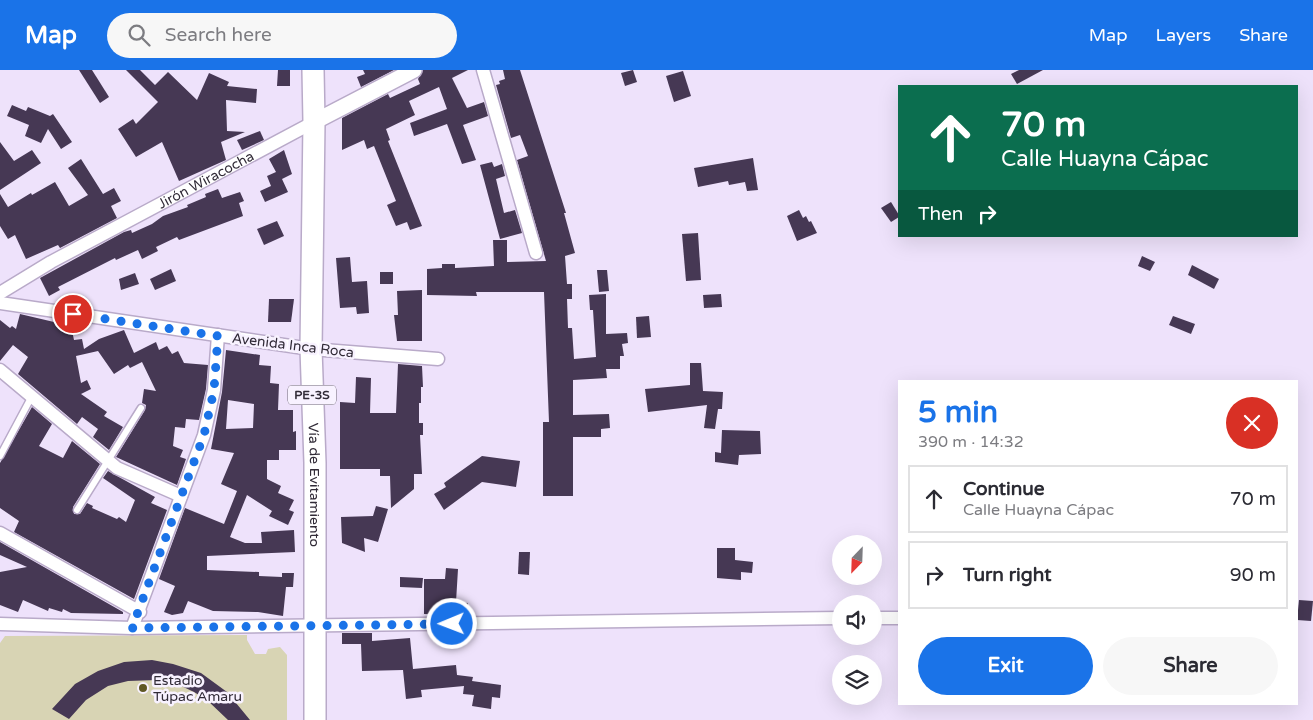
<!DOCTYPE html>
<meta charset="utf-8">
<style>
:root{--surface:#fff;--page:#f7f7f7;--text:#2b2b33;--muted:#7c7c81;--line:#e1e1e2;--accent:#1a73e8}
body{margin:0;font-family:"Varela Round",sans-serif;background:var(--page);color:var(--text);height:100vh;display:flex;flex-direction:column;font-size:19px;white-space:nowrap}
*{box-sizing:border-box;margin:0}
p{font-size:16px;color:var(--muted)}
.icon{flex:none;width:28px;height:28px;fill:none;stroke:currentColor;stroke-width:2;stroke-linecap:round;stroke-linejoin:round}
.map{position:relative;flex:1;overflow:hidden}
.panel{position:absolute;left:898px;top:310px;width:400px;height:325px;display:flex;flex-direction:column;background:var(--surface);border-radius:0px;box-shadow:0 5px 20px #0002}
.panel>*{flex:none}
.banner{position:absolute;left:898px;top:15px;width:400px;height:152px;border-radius:0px;box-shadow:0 5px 20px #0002;background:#0b6e4f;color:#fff;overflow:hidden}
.needle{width:32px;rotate:203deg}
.tools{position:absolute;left:832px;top:465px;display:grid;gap:10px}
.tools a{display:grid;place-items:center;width:50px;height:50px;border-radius:50%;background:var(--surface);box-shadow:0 5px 20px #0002;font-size:25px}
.pin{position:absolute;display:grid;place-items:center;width:42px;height:42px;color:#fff;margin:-21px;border:2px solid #fff;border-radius:50%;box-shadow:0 1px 5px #0007}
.me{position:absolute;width:55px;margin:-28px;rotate:269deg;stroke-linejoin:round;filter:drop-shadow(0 0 4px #0008)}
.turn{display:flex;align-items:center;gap:18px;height:105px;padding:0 20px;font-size:22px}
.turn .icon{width:65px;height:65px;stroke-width:2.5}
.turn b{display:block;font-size:35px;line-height:42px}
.then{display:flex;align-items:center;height:48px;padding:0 20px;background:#0003;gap:10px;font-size:19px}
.round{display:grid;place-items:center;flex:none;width:52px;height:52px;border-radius:26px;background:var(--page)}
.overview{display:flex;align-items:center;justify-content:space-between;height:85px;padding:0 20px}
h1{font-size:30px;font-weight:700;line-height:38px;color:var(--accent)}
.primary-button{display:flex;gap:10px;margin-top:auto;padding:10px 20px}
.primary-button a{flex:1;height:58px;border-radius:30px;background:var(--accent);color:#fff;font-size:20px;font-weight:700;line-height:58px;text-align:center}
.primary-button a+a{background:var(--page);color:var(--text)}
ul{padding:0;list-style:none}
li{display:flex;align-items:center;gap:15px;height:68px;margin:0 10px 8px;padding:0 10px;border:2px solid var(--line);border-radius:0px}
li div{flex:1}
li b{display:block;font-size:19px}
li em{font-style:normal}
header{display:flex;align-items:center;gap:30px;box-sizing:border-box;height:70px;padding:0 25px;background:var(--accent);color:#fff}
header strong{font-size:24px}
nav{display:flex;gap:28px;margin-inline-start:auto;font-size:18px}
.search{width:350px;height:45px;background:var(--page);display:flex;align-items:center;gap:12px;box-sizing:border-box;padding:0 18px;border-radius:28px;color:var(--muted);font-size:19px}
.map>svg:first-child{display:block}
.green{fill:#d8d4b4}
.building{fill:#463854;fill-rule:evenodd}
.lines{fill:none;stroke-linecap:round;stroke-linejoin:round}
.service-casing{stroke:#b9aac9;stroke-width:9}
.minor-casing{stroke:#b9aac9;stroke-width:15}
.tertiary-casing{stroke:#b9aac9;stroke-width:18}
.trunk-casing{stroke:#b9aac9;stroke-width:24}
.service{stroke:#fff;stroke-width:6}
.minor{stroke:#fff;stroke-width:12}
.tertiary{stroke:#fff;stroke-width:15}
.trunk{stroke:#fff;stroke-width:21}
.route{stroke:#1a73e8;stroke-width:9;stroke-dasharray:0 16.2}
.poi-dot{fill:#5f5824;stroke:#f8f2ff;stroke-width:2}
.labels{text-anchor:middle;stroke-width:5;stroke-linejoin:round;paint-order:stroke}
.shield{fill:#f8f2ff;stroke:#6d6773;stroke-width:1}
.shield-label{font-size:12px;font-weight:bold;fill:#312b37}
.street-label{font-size:14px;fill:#312b37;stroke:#f8f2ff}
.poi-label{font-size:14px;fill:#312b37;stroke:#f8f2ff;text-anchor:start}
</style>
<header>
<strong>Map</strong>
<div class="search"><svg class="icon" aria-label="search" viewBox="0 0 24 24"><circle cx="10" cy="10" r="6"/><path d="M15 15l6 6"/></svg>Search here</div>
<nav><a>Map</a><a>Layers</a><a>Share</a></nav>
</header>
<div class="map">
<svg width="1313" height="650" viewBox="0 0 1313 650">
<rect width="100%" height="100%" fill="#eee2fb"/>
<path class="green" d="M247,565V570L255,584H266L268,579L280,577L287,585V650H0V573L5,566Z"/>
<g class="building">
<path d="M79,0H92L109,27L100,33Z"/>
<path d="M126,0H140L155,15L168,2L197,30L209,3L229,12L227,16L257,19L256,33L226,30L227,61L245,62L221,72L226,90L179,111L162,72L136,87L118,59L133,49L136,54L158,32Z"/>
<path d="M278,0H290V16H277Z"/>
<path d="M363,0H394L361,17L357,7L365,4Z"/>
<path d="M423,0H468L452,8L467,38L484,32L488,46L463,55L476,90L462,94L447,54L414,66L410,53L447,39L439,17L409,31L415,45L386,59L390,70L388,71L422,156L410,160L407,152L396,156L387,135L396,131L374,76L367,79L364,70L342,80V48L388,24L390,28L420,14L418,9Z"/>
<path d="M503,0H520L566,143H564L575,183L565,186L567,214H572V229H567L568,258H572L574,289L596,287L593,240H590L589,225L606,224V264L627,263L628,273L622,274L624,286H620V299H606L607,308L573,310V345L609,344L610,358L601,359V367H573V426H543V352H549L544,222H476L477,226L427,225V199L442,198V194H455V198L494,196L493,170H507V192L546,191L517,90L528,86L520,65L511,68L496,15L500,14L499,11L505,9Z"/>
<path d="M633,0L637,12L625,16L621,3Z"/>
<path d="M1019,0H1043L1017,14L1011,4Z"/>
<path d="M683,1L691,26L674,32L666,6Z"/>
<path d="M12,35L26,41L28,37L50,46L53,44L72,72L61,79L48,59L41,73L25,66L29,55L7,46Z"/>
<path d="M260,61L264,70L242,80L237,70Z"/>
<path d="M0,72L14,91L32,80L41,93L0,120Z"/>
<path d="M284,80L292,104L282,109L288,122L265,132L260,121L271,116L267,106L276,102L269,89Z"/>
<path d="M753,88L758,120L747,121L745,112L729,115L728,111L698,117L694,98Z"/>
<path d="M81,89L103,124L114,118L121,131L111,136L117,148L60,178L58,175L26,189L15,165L8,169L0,156V124L8,137L31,123L32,125L55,112L69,136L88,125L68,98Z"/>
<path d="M492,92L494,97L502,94L505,106L496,109L504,143L515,140L522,163L500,169L480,95Z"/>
<path d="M218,119L222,128L240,122L244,131L239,133L243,146L179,170L177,167L156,177L158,181L142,189L138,180L116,190L115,188L58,217L60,220L49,226L40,208L124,162L131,160L132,163L152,154L163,146L188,137L187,135L206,127L205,124Z"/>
<path d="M891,132L899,145V147L891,152L881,138Z"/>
<path d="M799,140L803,148L806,146L809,152L811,151L817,163L797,171L787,146Z"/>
<path d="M277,151L284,166L264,175L257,159Z"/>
<path d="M698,163L701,210L686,211L682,164Z"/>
<path d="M1142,186L1155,192L1150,201L1138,196Z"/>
<path d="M350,187L352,212L367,211L369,243L357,244L356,237L340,238L336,188Z"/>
<path d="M1192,195L1219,209L1214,219L1188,205Z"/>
<path d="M171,199L176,211L155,220L150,209Z"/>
<path d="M597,200H607L609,221L599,222Z"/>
<rect x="380" y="202" width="13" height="12"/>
<path d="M135,203L139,214L121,220L119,209Z"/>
<path d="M422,220V271H397L394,245H398L397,221Z"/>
<path d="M721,224L722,237L704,238L703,225Z"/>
<path d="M269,229H294L291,252H268Z"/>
<path d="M20,244L71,256L74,270L82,269L84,279L99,269L124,260L134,283L156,272L159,280L167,276L172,284L178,281L184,293L208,295L206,319L199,350L186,349L185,358L175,357L173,376L183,380L180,387L186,389L177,415L116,387L145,340L146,335L142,333L144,319L156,321L142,292L130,298L128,295L114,304L98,281L76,286L81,313L87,310L91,319L81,324L107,342L104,346L123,357L109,380L93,367L98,359L82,347L77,354L18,304L28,287L13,275L0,291V250L10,258L12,256L16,259Z"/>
<path d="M649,246L651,267L637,268L636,247Z"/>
<path d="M1173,246L1195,254L1191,264L1169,255Z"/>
<path d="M226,280L260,285L259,295L271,296L270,313L279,314L278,340H293V362L296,361V380H279V390H267V409L281,416L278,423L294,430L289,440L294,442L288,455L269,446L272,441L247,425L230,467L245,473H262L261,462L294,460L295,482L207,486V500L259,502V506L282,507V503H294L293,517H286L283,546L258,542L213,541L188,531L183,543L172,545L164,542L175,516L159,509L185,438L224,454L237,421L221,414L234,383L211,379L222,322ZM228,330L254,334L253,358L226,359Z"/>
<path d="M690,293H701L703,321L723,322L722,339H718L715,359L704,358L707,335L648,342L645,319L690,315Z"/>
<path d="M398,294L422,296L423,317H421V333H419V353H423V365H420L422,404H414V419L391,438L390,406H380V399H340V332L355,333L356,307L371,308L370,343H396Z"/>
<path d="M32,337L52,354L39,376L63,388L72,371L100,394L73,437L74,444H80L87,433L93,436L92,438L117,449L119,447L126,452L135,430L103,408L108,401L155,427L151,433L167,440L134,529L14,462L19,451L0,438V393Z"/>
<path d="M722,360L760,361L761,384L739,385L738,395L715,392V382L721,383Z"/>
<path d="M482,386L520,391L516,417L482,412L444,440L434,424L446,417L444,413Z"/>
<path d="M376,436L388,439L378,472L364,468L365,482L342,473L341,447L373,446Z"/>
<path d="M0,472L123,542V544L71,543L63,539L62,542L49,538L48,541L23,530L18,542L0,535V502L27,497L0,485Z"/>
<path d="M717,478H735V490L753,492L752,503L741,502V510L717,508Z"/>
<path d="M519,482H530L529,505L518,504Z"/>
<path d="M446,498L458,499L456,532L468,533L467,545L424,544V509H445Z"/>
<path d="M400,507L423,508L422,518L400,517Z"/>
<path d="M1299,530L1313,531L1311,551L1297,550Z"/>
<path d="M342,563H372V571L410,568L413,599L456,595L457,605L473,607L472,611L501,615L500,628L492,627L491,639L472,636L474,625L463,624L464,616L421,620L422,627L406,629L403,600L362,601L361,574H342Z"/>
<path d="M152,590L173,594L201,603L227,622L250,650H228L207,630L194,622L175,613L157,610L128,611L108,616L86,630L69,649L52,639L75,614L98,601L124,592Z"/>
</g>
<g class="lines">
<g class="service-casing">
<g id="service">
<path d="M0,386L32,326"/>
<path d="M77,440L141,338"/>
</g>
</g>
<g class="minor-casing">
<g id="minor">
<path d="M483,0L536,183"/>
<path id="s1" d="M0,223L51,192L314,52"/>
<path d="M0,233L311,279L438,289"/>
<path d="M0,300L117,398L181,426"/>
<path d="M0,463L140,542"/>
<path d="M874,548H899"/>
<path d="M0,554L132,558L841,548"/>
<path d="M132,558L204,365L214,320L218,265"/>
</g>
</g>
<g class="tertiary-casing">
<path id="tertiary" d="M314,52L414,0"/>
</g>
<g class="trunk-casing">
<g id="trunk">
<path id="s2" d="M313,0L314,52L311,279L315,393V650"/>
</g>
</g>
<use href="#service" class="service"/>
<use href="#minor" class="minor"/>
<use href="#tertiary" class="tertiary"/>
<use href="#trunk" class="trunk"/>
</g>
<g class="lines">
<path class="route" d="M73,244L218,266L214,320L204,365L132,558L452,554"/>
</g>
<circle class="poi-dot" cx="143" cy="618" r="5"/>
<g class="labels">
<rect class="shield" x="288" y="315.5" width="48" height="19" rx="4"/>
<g class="shield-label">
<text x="312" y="329">PE-3S</text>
</g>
<g class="street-label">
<text dy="5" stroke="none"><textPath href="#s1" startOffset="235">Jirón Wiracocha</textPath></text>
<text transform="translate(293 275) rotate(7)" y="5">Avenida Inca Roca</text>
<text dy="5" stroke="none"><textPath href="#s2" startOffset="415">Vía de Evitamiento</textPath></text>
</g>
<g class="poi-label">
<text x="153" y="615">Estadio<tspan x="153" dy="16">Túpac Amaru</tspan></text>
</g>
</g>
</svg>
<div class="tools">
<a><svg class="needle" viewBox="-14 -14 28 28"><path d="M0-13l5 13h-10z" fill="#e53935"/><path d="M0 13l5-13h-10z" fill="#7c7c81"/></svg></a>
<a><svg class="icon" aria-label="sound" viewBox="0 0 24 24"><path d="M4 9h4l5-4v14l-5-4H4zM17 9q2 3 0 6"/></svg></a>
<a><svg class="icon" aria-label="layers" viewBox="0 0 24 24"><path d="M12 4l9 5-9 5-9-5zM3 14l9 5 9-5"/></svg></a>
</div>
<div class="pin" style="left:73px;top:244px;background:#d93025"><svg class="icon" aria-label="arrive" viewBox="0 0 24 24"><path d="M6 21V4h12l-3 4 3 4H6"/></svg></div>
<svg class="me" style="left:452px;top:554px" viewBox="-20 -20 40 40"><circle r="17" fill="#1a73e8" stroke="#fff" stroke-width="3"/><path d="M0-11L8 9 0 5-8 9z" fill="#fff"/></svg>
<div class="banner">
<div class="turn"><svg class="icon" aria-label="ahead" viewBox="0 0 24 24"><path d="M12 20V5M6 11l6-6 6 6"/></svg><div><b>70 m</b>Calle Huayna Cápac</div></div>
<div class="then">Then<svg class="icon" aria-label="right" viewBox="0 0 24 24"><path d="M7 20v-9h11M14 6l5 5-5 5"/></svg></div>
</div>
<section class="panel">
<div class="overview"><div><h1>5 min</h1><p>390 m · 14:32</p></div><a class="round" style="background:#d93025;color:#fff"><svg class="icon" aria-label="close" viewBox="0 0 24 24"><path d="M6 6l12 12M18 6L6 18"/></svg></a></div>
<ul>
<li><svg class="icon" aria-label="ahead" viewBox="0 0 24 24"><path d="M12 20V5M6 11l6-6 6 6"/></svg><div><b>Continue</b><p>Calle Huayna Cápac</p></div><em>70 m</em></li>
<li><svg class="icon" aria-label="right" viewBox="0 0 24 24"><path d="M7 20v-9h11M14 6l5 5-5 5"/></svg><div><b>Turn right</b></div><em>90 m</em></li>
</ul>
<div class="primary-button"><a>Exit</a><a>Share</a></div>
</section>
</div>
